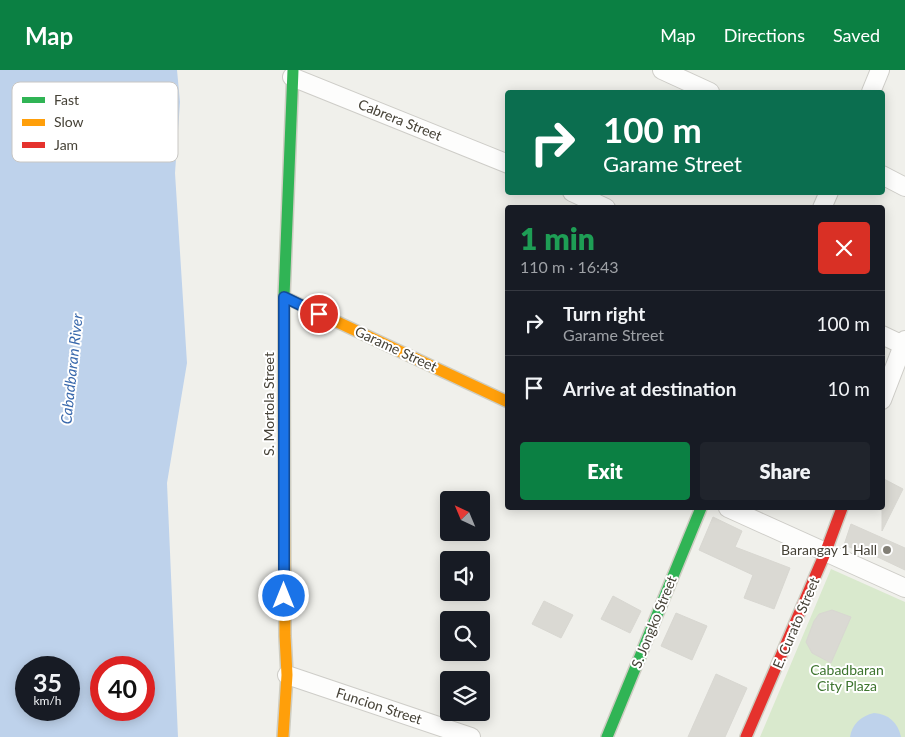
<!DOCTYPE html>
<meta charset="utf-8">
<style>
:root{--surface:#171b24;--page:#20242c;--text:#f1f3f6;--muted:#9ea1a6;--line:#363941;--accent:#0b8043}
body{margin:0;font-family:Lato,sans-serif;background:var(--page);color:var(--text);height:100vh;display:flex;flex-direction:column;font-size:19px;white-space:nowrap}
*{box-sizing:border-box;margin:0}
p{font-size:16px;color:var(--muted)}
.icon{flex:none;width:28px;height:28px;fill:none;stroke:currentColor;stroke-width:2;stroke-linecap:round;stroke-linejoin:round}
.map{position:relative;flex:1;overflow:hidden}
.panel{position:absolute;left:505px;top:135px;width:380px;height:305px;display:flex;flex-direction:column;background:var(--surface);border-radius:5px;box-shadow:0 2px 12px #0003}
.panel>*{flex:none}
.banner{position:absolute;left:505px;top:20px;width:380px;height:105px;border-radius:5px;box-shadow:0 2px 12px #0003;background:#0b6e4f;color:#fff;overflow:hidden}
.needle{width:32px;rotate:316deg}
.tools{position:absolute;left:440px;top:421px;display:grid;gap:10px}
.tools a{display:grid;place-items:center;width:50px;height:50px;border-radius:5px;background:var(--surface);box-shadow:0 2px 12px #0003;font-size:25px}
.speed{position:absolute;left:15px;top:586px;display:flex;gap:10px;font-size:25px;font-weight:700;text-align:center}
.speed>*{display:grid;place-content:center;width:65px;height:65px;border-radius:50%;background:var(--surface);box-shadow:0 2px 12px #0003;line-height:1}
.speed small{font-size:12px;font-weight:400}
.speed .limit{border:8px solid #d22;background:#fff;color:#111}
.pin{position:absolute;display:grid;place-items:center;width:42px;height:42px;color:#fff;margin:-21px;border:2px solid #fff;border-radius:50%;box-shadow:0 1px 5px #0007}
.me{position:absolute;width:55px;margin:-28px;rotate:0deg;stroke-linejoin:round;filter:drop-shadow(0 0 4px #0008)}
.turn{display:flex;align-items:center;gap:18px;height:105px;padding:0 15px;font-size:22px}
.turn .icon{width:65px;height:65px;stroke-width:2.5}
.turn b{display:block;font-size:35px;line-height:42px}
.round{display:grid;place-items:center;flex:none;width:52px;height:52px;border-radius:5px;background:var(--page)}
.overview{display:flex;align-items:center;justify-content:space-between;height:85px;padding:0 15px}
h1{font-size:30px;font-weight:800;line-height:38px;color:#1e9e55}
.action{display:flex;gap:10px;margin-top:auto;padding:10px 15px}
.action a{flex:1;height:58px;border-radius:5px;background:var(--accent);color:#fff;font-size:20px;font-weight:800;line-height:58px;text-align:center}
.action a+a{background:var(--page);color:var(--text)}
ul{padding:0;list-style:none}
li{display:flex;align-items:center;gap:15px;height:65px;padding:0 15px;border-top:1px solid var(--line)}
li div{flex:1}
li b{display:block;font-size:19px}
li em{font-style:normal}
header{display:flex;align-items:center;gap:30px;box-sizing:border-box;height:70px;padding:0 25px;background:var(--accent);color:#fff}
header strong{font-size:24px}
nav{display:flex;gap:28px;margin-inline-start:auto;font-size:18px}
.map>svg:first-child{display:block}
.green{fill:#d9e9cd}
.water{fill:#bed2eb;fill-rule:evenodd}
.building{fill:#dad9d3;stroke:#d8d7d1}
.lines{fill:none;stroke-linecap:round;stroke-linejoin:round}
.street-casing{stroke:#cecdc8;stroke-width:20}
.fast-casing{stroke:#cecdc2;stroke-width:14}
.slow-casing{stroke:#cecdc2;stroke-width:14}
.jam-casing{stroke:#cecdc2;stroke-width:14}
.street{stroke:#fdfdfc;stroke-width:18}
.fast{stroke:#30b455;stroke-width:11}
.slow{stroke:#ff9f0a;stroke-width:11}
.jam{stroke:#e5322d;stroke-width:11}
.route-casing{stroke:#114b97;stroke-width:12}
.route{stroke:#1a73e8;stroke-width:9}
.poi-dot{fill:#827f76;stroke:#fff;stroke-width:2}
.labels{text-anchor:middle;stroke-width:4;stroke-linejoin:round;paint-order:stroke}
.street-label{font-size:14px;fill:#464237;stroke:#fff}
.poi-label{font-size:14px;fill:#464237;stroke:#fff;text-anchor:end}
.park-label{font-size:14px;fill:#3d742e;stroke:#fff}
.water-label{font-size:15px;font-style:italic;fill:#3767ab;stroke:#fff}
.key{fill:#fff;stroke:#c8c6c3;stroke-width:1}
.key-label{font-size:14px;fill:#464237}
</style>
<header>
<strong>Map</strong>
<nav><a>Map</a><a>Directions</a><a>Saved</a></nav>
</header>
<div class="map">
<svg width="905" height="667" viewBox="0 0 905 667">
<rect width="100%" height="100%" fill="#f0f0eb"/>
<path class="green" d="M831,499L905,532V667H760Z"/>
<g class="water">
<path d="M0,0H177L180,32L175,103L187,293L167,413L178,667H0ZM26,598H69V640H26ZM101,598H144V640H101Z"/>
<path d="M874,643C889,644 898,653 901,667H850C852,654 861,646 874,643Z"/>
</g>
<g class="building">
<path d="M882,408L903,419L882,461Z"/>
<path d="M713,447L742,461L735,477L790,498L774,539L744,528L753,505L699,480Z"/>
<path d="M851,454L905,478V500L865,481V483L844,475Z"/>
<path d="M613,526L641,541L630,563L601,549Z"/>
<path d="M544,531L573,545L561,568L532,554Z"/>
<path d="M832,540L851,547L831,593L812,583L806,572L814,551L819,544Z"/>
<path d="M676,543L707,556L692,590L661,576Z"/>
<path d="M716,604L747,618L725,667H688Z"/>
</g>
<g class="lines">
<g class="street-casing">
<g id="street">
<path d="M662,0L710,22"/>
<path d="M292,7L508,94"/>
<path d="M871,22L880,0"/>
<path d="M882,105L905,117"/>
<path d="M572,122L606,138"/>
<path d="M822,138L829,122"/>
<path d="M882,265L905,276"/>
<path d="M882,330L905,270"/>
<path d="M728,438L905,518"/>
<path d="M287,605L471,667"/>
</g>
</g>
<g class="fast-casing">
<g id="fast">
<path d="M284,298V227L293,0"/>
<path d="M607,667L701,438"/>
</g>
</g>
<g class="slow-casing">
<g id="slow">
<path d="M284,227L508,332"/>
<path d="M283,667L287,605L285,566L284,298"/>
</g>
</g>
<g class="jam-casing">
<path id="jam" d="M746,667L826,481L842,438"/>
</g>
<use href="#street" class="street"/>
<use href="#fast" class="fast"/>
<use href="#slow" class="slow"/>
<use href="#jam" class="jam"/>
</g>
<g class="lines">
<g class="route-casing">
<path id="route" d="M284,526V227L319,244"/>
</g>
<use href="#route" class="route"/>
</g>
<circle class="poi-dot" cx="887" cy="480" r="5"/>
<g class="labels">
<g class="street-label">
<text transform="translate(400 50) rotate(22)" y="5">Cabrera Street</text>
<text transform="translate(396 279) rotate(25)" y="5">Garame Street</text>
<text transform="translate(269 334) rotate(-90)" y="5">S. Mortola Street</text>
<text transform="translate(654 552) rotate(-68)" y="5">S. Jongko Street</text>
<text transform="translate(796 553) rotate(-67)" y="5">E. Curato Street</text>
<text transform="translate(379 636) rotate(18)" y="5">Funcion Street</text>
</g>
<g class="poi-label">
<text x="877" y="485">Barangay 1 Hall</text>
</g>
<g class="park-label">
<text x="847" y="605">Cabadbaran<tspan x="847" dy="16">City Plaza</tspan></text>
</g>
<g class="water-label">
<text transform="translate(72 299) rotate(-84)" y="5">Cabadbaran River</text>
</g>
</g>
<rect x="12" y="12" width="166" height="80" rx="8" class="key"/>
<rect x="22" y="27" width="23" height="6" fill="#30b455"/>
<rect x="22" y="49" width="23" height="7" fill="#ff9f0a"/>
<rect x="22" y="72" width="23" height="6" fill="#e5322d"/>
<g class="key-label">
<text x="54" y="35">Fast</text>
<text x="54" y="57">Slow</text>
<text x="54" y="80">Jam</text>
</g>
</svg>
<div class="tools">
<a><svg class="needle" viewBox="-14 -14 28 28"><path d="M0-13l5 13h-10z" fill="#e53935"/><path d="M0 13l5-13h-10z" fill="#9ea1a6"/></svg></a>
<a><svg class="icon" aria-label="sound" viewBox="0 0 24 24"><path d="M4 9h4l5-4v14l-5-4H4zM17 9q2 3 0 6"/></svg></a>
<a><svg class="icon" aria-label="search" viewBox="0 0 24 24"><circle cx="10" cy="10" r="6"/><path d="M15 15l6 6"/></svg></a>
<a><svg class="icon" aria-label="layers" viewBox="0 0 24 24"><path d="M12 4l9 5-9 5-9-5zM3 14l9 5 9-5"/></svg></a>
</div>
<div class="speed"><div>35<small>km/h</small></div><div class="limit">40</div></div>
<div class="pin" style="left:319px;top:244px;background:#d93025"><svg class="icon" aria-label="arrive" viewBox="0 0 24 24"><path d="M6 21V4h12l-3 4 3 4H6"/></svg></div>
<svg class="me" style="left:284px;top:526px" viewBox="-20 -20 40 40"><circle r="17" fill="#1a73e8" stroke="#fff" stroke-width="3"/><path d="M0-11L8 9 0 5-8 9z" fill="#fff"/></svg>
<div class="banner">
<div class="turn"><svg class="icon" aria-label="right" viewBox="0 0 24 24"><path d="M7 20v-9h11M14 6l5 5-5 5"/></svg><div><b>100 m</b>Garame Street</div></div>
</div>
<section class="panel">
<div class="overview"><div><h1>1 min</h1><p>110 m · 16:43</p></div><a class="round" style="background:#d93025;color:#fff"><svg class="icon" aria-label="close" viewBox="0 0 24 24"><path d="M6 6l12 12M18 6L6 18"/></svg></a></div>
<ul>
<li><svg class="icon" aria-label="right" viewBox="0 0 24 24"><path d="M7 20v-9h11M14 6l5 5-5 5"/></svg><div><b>Turn right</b><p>Garame Street</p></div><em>100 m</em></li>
<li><svg class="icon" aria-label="arrive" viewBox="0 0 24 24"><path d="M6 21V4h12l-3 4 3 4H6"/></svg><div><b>Arrive at destination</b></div><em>10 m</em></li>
</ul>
<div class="action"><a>Exit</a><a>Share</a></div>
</section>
</div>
